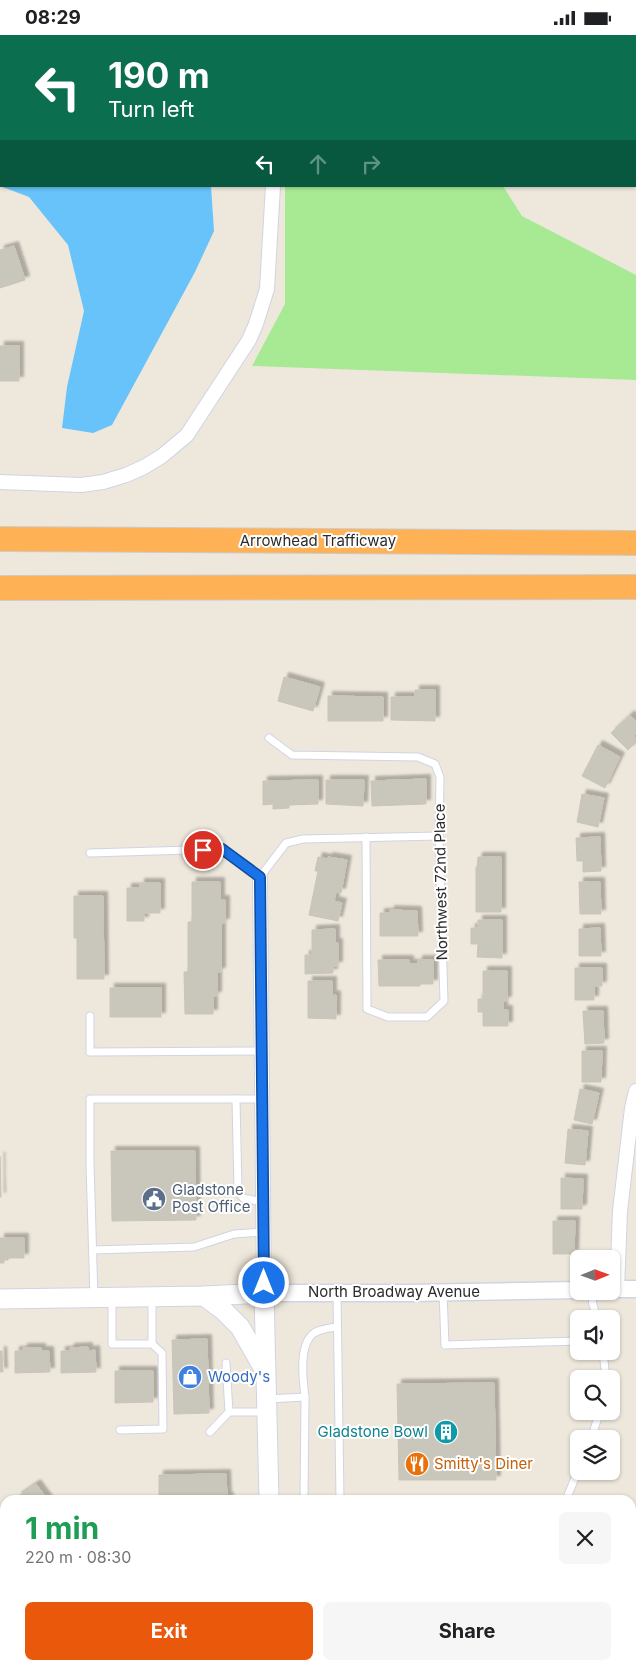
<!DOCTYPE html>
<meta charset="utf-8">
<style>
:root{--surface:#fff;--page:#f6f6f6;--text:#202124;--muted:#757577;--accent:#ea580c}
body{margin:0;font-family:Inter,sans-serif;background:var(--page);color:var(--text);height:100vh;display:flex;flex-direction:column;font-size:19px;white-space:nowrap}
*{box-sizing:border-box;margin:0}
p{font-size:16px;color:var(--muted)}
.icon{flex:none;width:28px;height:28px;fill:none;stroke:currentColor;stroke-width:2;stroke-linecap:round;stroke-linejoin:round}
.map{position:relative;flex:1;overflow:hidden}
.sheet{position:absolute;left:0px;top:1460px;width:636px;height:175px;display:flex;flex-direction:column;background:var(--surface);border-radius:15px 15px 0 0;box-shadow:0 1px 4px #0004}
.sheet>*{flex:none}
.top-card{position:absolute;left:0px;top:0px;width:636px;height:152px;box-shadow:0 1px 4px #0004;background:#0b6e4f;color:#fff;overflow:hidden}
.needle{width:32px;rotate:89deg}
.controls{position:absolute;left:570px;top:1215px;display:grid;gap:10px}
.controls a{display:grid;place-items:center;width:50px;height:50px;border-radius:8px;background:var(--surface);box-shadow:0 1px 4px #0004;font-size:25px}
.pin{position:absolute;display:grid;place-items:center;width:42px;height:42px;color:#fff;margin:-21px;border:2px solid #fff;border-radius:50%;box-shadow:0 1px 5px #0007}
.me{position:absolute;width:55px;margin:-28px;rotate:0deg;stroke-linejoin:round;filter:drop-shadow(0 0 4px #0008)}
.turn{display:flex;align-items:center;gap:18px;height:105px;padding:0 25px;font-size:22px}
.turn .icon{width:65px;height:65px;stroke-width:2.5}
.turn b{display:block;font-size:35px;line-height:42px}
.lanes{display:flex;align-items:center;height:48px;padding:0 25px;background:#0003;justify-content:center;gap:25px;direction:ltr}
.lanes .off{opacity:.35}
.round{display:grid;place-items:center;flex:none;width:52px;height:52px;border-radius:8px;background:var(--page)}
.overview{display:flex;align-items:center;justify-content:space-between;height:85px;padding:0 25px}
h1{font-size:30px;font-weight:700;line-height:38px;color:#1e9e55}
.primary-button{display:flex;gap:10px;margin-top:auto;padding:10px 25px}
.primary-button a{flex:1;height:58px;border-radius:8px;background:var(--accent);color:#fff;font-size:20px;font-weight:700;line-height:58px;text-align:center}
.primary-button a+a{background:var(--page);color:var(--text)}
.status{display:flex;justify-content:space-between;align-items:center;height:35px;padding:0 25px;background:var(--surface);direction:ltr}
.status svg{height:14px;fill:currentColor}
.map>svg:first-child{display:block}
.green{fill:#a8e994}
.water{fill:#67c3f9}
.building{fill:#c9c6bb;stroke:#cac5b6;filter:url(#shadow)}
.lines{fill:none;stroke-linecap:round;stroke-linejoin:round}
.service-casing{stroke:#d1d3e5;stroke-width:9}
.minor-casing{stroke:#d1d3e5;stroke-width:16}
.tertiary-casing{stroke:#d1d3e5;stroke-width:19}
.secondary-casing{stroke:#d1d3e5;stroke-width:21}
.motorway-casing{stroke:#ccc;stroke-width:26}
.service{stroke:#fff;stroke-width:7}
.minor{stroke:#fff;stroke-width:14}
.tertiary{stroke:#fff;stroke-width:16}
.secondary{stroke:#fff;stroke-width:19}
.motorway{stroke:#ffb156;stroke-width:24}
.route-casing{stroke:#114b97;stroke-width:12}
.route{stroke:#1a73e8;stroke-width:9}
.labels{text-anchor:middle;stroke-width:4;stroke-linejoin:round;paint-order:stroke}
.street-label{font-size:15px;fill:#2b2b2b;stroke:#fff}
.service-label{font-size:15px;fill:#4e5e75;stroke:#fff;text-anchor:start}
.shop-label{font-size:15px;fill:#366cbe;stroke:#fff;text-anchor:start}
.culture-label{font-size:15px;fill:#0d838f;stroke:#fff;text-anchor:end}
.food-label{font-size:15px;fill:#c56008;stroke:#fff;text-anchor:start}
</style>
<div class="status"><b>08:29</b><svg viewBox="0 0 49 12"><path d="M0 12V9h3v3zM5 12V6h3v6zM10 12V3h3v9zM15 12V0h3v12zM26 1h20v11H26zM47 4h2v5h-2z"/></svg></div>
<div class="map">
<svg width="636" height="1635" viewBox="0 0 636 1635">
<defs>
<filter id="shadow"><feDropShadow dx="4.5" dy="-4.5" stdDeviation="1" flood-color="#0004"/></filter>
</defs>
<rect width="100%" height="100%" fill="#eee8dc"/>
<g class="green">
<path d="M320,0H435V1H319Z"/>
<path d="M285,151H503L522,181L636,240V345L252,331L285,269Z"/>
</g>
<path class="water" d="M0,90H1V151H211L214,196L195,237L112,390L93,398L62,393L67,352L84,276L68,210L29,162L0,151Z"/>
<g class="building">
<rect x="455" y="0" width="22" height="1"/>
<path d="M14,211L25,245L0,253V215Z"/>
<rect x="0" y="311" width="19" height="35"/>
<path d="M284,642L320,652L313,676L278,666Z"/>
<path d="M415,655H435V686L391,685V662H415Z"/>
<path d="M328,661L383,662V686H328Z"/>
<path d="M630,680L636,686V699L634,701L636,703V707L628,715L611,698Z"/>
<path d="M598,710L620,722L605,753L582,741Z"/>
<path d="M426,744V769L372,771L371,746Z"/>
<path d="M318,745V769L289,770V773L273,774V769L263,770V746Z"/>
<path d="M326,745H364L363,771L326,769Z"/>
<path d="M582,759L604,763L598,792L577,787Z"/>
<path d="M600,802L601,836L583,837V826H577L576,803Z"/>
<path d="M318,822L328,824V822L347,825L341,858L336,857L334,866L342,868L338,886L309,880L318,836H315Z"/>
<path d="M478,822H501V877H476V832H477Z"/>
<path d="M192,847H220V865H225V888H221V937H217V961H213V979H185L184,937H188V887H192Z"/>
<path d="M579,847H600L601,879H580Z"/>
<path d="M140,848H160V878H144V886H127V853H140Z"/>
<path d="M74,861H103L104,944H77V903H74Z"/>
<path d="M390,875L417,876L418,901H380V878H390Z"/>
<path d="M478,885H502V923L477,922L478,909H471V893H478Z"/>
<path d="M600,893L601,921H579V894Z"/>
<path d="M335,894V908H338V931H333V938L305,939V920H312V895Z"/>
<path d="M378,925H409V929H418V925H433V949H420V951H379Z"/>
<path d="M575,933H602V951H594V965H575Z"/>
<path d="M483,936H507V966H503V975H508V991H483V977H478V964H483Z"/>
<path d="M308,946H332V961L336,960V984L308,983Z"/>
<rect x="110" y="953" width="51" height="29"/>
<path d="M583,976H603L604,1008L585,1009Z"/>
<path d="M582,1016H602L601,1047H582Z"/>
<path d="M580,1054L599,1058L592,1089L574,1085Z"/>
<path d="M568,1094L588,1096L585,1130L565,1128Z"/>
<path d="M111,1116H195L196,1185L112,1186Z"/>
<path d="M0,1121L1,1162H0Z"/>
<path d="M561,1143L583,1144L582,1174H561Z"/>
<path d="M553,1186H575L574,1219H553Z"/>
<path d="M0,1203H24V1223H8V1225H4V1228H0Z"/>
<path d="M207,1304L209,1378L174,1379L172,1305Z"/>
<path d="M88,1312V1316L95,1315L96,1337L61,1338V1316H69L70,1313Z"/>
<path d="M23,1313H41V1316H49L50,1337L15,1338V1316H23Z"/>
<path d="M0,1316H2L3,1337H0Z"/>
<path d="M115,1336H153V1367L115,1368Z"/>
<path d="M494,1348L496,1445H399L397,1349Z"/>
<path d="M226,1439L227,1462H229V1465H159V1440Z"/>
<path d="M36,1449L48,1465H20L17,1462Z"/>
<path d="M636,1477V1495L631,1494Z"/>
<path d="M631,1528L636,1529V1553L632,1567Z"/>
<path d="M369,1630H398L400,1635H370Z"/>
<path d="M590,1630H610L609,1635Z"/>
</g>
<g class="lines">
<g class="service-casing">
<g id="service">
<path d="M269,703L292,720L418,722L435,729L440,742L439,801L444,966L427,982H388L367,974L366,802"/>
<path d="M90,818L222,814L260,842L286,808L303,804L439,801"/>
<path d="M90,981V1017L262,1016"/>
<path d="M236,1064L238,1155L243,1163L263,1167"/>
<path d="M93,1215L194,1212L234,1199L264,1197"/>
<path d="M591,1256L593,1270L597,1284"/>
<path d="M443,1257L445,1310L579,1306"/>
<path d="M337,1258L340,1465"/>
<path d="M94,1263L90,1129V1064H263"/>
<path d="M112,1264V1309H152V1262"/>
<path d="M603,1316L606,1344"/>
<path d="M226,1328L229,1377H266"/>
<path d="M305,1362C303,1345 298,1310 314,1298C320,1294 330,1293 337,1292"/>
<path d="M267,1364L305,1362L304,1465"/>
<path d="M120,1395L163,1394L162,1318L152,1309"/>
<path d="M210,1397L229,1377"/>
<path d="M591,1404L600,1376"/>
<path d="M566,1465L579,1433"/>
<path d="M470,1630L471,1635"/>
<path d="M436,1635L458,1630"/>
</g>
</g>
<g class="minor-casing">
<g id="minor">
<path d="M311,1V0"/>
<path d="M0,447L81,450L103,447L126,440L144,432L162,421L187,400L249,305L256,289L267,254L273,151"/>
<path d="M260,842L264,1258"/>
<path d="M617,1254L620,1176L632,1073L636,1056"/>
</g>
</g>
<g class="tertiary-casing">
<g id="tertiary">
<path d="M611,1254H636"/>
<path d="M264,1258H409L579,1255"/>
</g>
</g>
<g class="secondary-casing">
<g id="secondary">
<path d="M204,1261L223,1275L240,1292L264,1334"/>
<path d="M0,1264L204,1261L264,1258L269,1465"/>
<path d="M272,1630V1635"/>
</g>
</g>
<g class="motorway-casing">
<g id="motorway">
<path d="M0,504L636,508"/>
<path d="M0,553L636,552"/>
</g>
</g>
<use href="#service" class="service"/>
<use href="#minor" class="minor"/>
<use href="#tertiary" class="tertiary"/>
<use href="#secondary" class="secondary"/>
<use href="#motorway" class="motorway"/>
</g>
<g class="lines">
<g class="route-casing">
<path id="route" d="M203,815L222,814L260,842L264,1248"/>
</g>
<use href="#route" class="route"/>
</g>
<defs>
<g id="civic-disc" transform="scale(1.25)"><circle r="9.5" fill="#5c6f8a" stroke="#fff"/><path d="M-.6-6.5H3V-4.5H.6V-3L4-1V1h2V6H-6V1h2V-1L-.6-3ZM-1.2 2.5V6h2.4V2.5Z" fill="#fff"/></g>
<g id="shop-disc" transform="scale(1.25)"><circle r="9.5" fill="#3f7fe0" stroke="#fff"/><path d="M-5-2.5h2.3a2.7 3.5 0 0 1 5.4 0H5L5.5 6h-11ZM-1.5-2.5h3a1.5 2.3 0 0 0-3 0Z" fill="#fff"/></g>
<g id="building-disc" transform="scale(1.25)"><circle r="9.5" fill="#0f9aa8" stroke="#fff"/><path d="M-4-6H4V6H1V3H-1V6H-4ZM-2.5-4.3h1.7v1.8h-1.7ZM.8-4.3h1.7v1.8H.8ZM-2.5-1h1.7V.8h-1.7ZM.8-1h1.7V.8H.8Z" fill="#fff"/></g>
<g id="restaurant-disc" transform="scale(1.25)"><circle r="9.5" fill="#e8710a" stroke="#fff"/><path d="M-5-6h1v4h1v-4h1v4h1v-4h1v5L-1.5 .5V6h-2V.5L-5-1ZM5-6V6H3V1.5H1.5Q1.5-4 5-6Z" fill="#fff"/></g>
</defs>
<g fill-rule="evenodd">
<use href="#civic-disc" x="154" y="1164"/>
<use href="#shop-disc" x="190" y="1342"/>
<use href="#building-disc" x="446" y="1397"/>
<use href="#restaurant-disc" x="417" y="1429"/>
</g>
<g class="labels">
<g class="street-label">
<text x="318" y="511">Arrowhead Trafficway</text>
<text transform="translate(441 847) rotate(-91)" y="5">Northwest 72nd Place</text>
<text x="394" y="1262">North Broadway Avenue</text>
</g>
<g class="service-label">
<text x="172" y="1160">Gladstone<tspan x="172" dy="17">Post Office</tspan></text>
</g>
<g class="shop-label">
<text x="208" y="1347">Woody's</text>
</g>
<g class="culture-label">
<text x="428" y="1402">Gladstone Bowl</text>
</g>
<g class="food-label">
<text x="434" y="1434">Smitty's Diner</text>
</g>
</g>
</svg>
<div class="controls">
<a><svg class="needle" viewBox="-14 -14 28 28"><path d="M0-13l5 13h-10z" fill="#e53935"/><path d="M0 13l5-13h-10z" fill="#757577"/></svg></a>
<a><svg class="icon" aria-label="sound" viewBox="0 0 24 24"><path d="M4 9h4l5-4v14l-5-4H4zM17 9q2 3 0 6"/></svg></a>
<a><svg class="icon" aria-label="search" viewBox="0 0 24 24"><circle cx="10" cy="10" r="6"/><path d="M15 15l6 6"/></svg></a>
<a><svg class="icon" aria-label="layers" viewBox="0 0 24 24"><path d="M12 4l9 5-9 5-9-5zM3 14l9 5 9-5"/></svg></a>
</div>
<div class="pin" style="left:203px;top:815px;background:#d93025"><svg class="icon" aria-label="arrive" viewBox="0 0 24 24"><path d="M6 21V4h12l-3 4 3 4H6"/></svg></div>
<svg class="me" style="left:264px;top:1248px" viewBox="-20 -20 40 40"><circle r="17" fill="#1a73e8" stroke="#fff" stroke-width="3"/><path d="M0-11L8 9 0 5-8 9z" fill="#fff"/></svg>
<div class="top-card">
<div class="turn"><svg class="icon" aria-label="left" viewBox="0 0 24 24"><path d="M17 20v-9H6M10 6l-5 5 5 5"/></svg><div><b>190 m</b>Turn left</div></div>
<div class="lanes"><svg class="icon" aria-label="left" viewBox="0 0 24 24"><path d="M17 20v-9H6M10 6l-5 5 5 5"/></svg><svg class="icon off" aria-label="ahead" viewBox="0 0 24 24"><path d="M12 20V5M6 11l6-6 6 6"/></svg><svg class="icon off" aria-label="right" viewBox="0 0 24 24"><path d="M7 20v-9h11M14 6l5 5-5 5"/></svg></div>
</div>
<section class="sheet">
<div class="overview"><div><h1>1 min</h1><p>220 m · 08:30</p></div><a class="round"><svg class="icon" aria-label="close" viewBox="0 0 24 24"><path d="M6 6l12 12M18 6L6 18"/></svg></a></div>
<div class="primary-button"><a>Exit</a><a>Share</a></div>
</section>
</div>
